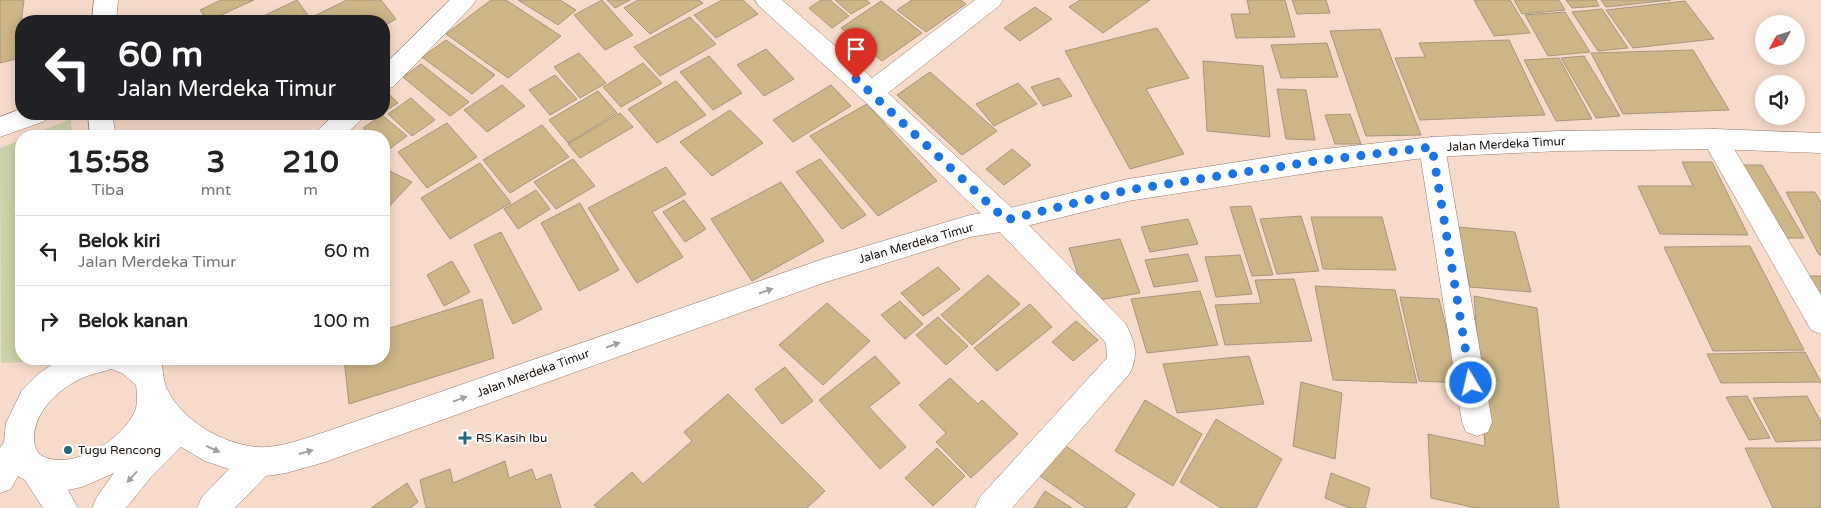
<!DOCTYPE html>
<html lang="id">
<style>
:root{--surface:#fff;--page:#f6f6f6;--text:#222;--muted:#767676;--line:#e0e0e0}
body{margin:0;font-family:"Varela Round",sans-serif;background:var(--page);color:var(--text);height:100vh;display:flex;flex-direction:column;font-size:19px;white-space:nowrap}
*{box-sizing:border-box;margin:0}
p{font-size:16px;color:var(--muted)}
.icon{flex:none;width:28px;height:28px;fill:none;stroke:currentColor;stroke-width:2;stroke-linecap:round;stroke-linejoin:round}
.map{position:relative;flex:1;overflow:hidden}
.drawer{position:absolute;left:15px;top:130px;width:375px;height:235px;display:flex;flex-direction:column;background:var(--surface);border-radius:20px;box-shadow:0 2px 12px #0003}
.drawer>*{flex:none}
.guide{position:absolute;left:15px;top:15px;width:375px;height:105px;border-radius:20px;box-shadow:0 2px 12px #0003;background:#202124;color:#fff;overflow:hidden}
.needle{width:32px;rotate:230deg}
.fabs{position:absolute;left:1755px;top:15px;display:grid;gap:10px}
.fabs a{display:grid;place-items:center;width:50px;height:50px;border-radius:50%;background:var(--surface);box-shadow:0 2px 12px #0003;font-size:25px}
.pin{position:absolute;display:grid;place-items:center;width:42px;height:42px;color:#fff;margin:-51px -21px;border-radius:50% 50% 50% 0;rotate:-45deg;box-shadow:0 0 5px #0007}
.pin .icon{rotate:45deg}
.me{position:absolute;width:55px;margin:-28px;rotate:351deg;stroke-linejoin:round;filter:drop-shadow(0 0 4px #0008)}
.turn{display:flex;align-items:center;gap:18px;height:105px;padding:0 20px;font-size:22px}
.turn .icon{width:65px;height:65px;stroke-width:2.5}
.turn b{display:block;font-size:35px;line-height:42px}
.eta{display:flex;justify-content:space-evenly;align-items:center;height:85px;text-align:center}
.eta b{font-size:30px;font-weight:800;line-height:35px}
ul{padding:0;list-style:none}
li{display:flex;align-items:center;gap:15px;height:70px;padding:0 20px;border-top:1px solid var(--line)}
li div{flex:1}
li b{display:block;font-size:19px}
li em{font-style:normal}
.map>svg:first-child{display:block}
.green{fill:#ccd3a9}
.building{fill:#ccb587;stroke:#a3977d}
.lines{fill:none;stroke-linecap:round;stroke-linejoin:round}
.street-casing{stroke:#937a6b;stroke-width:1}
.secondary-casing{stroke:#937a6b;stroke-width:1}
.street{fill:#fff;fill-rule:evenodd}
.secondary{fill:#fff;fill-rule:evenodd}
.oneway{fill:#a39f9d}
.route{stroke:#1a73e8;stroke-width:9;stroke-dasharray:0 16.2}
.poi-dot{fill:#236b77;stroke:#fff;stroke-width:2}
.labels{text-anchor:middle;stroke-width:4;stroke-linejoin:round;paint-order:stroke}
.street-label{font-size:12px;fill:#19100a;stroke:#fff}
.poi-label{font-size:12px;fill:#19100a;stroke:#fff;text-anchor:start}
</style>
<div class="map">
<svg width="1821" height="508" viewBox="0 0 1821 508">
<rect width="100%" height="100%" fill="#f7dbca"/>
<g class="green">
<path d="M71,119L72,136H29Z"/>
<path d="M21,140V359H32L25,362L1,363L0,148Z"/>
</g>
<g class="building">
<path d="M0,0H24L16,59L0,63Z"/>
<path d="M221,0H254L208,21L200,10Z"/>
<path d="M297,0L310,18L347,0H381L396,19L384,26V21H253Z"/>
<path d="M491,0H506L561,36L508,78L446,34Z"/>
<path d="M518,0H560L576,10L558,25Z"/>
<path d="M602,0L633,35L605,50L574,15Z"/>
<path d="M607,0H630L615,8Z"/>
<path d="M638,0H699L703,3L650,34L624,8Z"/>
<path d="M722,0H743L758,14L716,38L694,15Z"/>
<path d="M821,0H830L849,16L832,28L809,8Z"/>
<path d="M835,0H866L870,3L851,14Z"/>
<path d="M912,0H961L966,4L926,32L897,10Z"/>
<path d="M1080,0H1150L1103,33L1069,7Z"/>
<path d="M1247,0H1285L1295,37L1236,38L1231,14H1250Z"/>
<path d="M1292,0H1326L1330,13L1297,14Z"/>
<path d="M1474,0H1510L1530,33L1494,36Z"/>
<path d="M1514,0H1559L1565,10L1522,14Z"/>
<path d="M1566,0H1596L1599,6L1572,8Z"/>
<path d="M1601,0H1671L1606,7Z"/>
<path d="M881,1L922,33L882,61L841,28Z"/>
<path d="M1685,1L1714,39L1633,48L1606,10Z"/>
<path d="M1035,7L1052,19L1020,41L1004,28Z"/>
<path d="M1602,9L1628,48L1598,51L1572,12Z"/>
<path d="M1565,12L1590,52L1548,56L1525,15Z"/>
<path d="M690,17L716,44L660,76L634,47Z"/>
<path d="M1157,28L1189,78L1146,89L1184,154L1130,169L1065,51Z"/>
<path d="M1380,29L1421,135L1366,136L1330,31Z"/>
<path d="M446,40L495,75L472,94L422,57Z"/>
<path d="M1509,40L1545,115L1420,120L1395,58L1425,57L1419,43Z"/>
<path d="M1327,43L1338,77L1281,78L1271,45Z"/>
<path d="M766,49L794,79L764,96L737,65Z"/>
<path d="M1693,50L1729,110L1623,114L1591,53Z"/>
<path d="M579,53L606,83L580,98L554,67Z"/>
<path d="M709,56L742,93L713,110L680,72Z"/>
<path d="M1584,56L1620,116L1596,118L1561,58Z"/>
<path d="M1559,58L1592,119L1556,121L1524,60Z"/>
<path d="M1203,61L1263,66L1270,137L1207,131Z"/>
<path d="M643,63L662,83L621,107L603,87Z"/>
<path d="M421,64L469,102L450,116L403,77Z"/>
<path d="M930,72L997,131L962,155L897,95Z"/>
<path d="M555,75L577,99L550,115L529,90Z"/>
<path d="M1059,78L1072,96L1043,106L1031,87Z"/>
<path d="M676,81L706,115L657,143L628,109Z"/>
<path d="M1018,83L1037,104L994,126L976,104Z"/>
<path d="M502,85L525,106L487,132L464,110Z"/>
<path d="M831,85L851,106L793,142L773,120Z"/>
<path d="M1277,89L1306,90L1315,140L1286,139Z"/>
<path d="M598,91L617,113L568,143L549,120Z"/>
<path d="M390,95L398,103L384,112V99Z"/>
<path d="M411,98L435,120L412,136L388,114Z"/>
<path d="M867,104L937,181L878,216L810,136Z"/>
<path d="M730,110L763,143L712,176L680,142Z"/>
<path d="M620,113L633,127L580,158L568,144Z"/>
<path d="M1350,114L1361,144H1335L1325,115Z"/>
<path d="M382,115L407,136L388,150L384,147V136H372L363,128Z"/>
<path d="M447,123L477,157L427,188L398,152Z"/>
<path d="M542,125L569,157L510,193L483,160Z"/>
<path d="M1012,149L1031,165L1004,185L986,169Z"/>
<path d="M573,159L595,186L556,209L534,182Z"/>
<path d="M820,159L866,215L842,229L796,172Z"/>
<path d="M1682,162H1712L1748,235L1660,234L1638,186H1693Z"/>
<path d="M480,163L511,203L450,239L421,198Z"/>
<path d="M1736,165H1762L1804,238H1776Z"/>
<path d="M666,167L686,194L652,212L683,257L637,283L588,208Z"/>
<path d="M384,168L412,182L384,212Z"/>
<path d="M781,182L824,241L752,281L711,219Z"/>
<path d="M536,190L550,209L518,229L504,209Z"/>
<path d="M1786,192H1815L1821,203V255H1819Z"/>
<path d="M684,200L706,229L685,242L663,212Z"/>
<path d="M580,203L619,270L579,291L541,223Z"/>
<path d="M1251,206L1273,275L1252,276L1230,207Z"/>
<path d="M1301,216L1319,271L1277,274L1260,219Z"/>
<path d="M1311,217H1382L1396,270L1323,269Z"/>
<path d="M1188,219L1198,244L1150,252L1141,227Z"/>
<path d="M1457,227L1515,232L1531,292L1470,287Z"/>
<path d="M501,232L542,309L513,324L474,245Z"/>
<path d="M1120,239L1140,293L1087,302L1069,248Z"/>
<path d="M1750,246L1804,350L1713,351L1664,247Z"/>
<path d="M1188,254L1198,281L1154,287L1145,260Z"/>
<path d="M1240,255L1252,294L1216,297L1205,257Z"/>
<path d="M452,261L470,292L444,306L427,275Z"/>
<path d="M938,267L960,289L923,316L901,293Z"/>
<path d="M988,275L1020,304L972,345L941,315Z"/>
<path d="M1803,276H1821V310Z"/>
<path d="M1294,279L1312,341L1225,345L1215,305L1261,303L1255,280Z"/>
<path d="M1315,286L1395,290L1417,383L1333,380Z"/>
<path d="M1200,291L1218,345L1147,353L1131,299Z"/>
<path d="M1474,296L1537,308L1559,508H1476L1431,498L1428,434L1485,446Z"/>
<path d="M1400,297L1439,299L1460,383L1419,381Z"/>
<path d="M482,299L494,358L349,404L344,359H384V330Z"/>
<path d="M900,301L923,324L905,339L881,315Z"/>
<path d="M827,303L870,341L823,385L779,345Z"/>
<path d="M1030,304L1052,327L997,371L974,348Z"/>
<path d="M938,317L968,346L946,365L916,335Z"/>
<path d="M1076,321L1098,340L1073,361L1052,342Z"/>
<path d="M1805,352L1821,382L1721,383L1707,354Z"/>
<path d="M875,356L900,383L869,407L906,447L880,469L819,400Z"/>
<path d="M1249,356L1264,404L1177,413L1163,364Z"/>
<path d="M785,367L813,401L782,424L755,389Z"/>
<path d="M950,378L978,404L982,400L1018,434L971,478L936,442L946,433L919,405Z"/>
<path d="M1301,382L1342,393L1335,459L1293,446Z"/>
<path d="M728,394L825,491L807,508H597L594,505L632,472L643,484L692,441L684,432Z"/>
<path d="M1747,396L1770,438L1749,440L1726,397Z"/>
<path d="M1807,396L1821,422V440L1776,442L1753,398Z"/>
<path d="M1145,400L1202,434L1173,486L1115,451Z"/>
<path d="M1216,419L1282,459L1256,508H1221L1180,482Z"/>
<path d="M1063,444L1135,494L1126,508H1086L1040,476Z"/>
<path d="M937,448L965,476L933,506L905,478Z"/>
<path d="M1745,448H1821V508H1773Z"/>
<path d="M505,461L509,478L532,469L536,480L551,474L561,508H426L420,480L450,469L453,483Z"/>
<path d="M1331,473L1370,488L1365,508H1349L1325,498Z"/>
<path d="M407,483L418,502L410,508H371Z"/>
<path d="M1045,491L1072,508H1034Z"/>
</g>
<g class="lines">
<g class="street-casing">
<g id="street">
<path d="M450,0H476L472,6L393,87L384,89V65Z"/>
<path d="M755,0H782L872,78L975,0H1003L999,6L888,93L1016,212L1125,323C1135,341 1139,354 1130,373L1012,508H975L980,497L1107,358L1106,343L996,228L862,99L759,6Z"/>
<path d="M21,109V114H49L45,121L0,137V117Z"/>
<path d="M335,114H364L360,121L344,136H315L319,129Z"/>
<path d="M1715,129L1724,132L1821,295V334L1811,330L1702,139L1706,132Z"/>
<path d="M1432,137L1441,140L1445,147L1492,422L1488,432L1477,436L1466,432L1462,422L1419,147L1423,140Z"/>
</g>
</g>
<g class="secondary-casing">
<g id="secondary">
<path d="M94,0H118L116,21H92Z"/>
<path d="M88,114H112L116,136H90Z"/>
<path d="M1715,129L1821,133V153L1715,149L1559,151L1432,157L1315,172L1128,201L1006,231L970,237L823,283L325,462L286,473L266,476L235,508H197L202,497L229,469L205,461L181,447L151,477L126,508H92L97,497L114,473L82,487L68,490L78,508H43L25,480L18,476L11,489L0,493V448L4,442L6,423L22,390L37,375L54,363L62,359H161C163,368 163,381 167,389C182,421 223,444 257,447C277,449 306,438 325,432L823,259L970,215L1006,209L1128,179L1315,150L1432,137L1559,131ZM111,369L122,373L136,385C137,393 138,403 135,411C123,439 77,468 47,458C37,455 34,447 34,438C34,410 62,386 85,377C94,373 103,372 111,369Z"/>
</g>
</g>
<use href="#street" class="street"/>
<use href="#secondary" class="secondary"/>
</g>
<defs><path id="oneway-solid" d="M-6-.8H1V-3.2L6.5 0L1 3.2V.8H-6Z" transform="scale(1.25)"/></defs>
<g class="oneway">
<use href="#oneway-solid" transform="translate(766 291) rotate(-19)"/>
<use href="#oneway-solid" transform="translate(613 345) rotate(-20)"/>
<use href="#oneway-solid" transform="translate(460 399) rotate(-20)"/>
<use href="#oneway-solid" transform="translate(213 449) rotate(25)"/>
<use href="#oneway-solid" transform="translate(306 452) rotate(-15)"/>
<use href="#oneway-solid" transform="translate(132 477) rotate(132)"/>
</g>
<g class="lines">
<path class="route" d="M856,79L1006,220L1128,190L1316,161L1432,147L1471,383"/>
</g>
<g class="poi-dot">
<path d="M462.5 430.5h5v5h5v5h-5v5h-5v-5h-5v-5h5z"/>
<circle cx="68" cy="450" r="5"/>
</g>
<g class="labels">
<g class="street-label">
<text transform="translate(1506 144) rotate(-3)" y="4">Jalan Merdeka Timur</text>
<text transform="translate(916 243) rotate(-16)" y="4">Jalan Merdeka Timur</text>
<text transform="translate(533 373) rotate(-20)" y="4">Jalan Merdeka Timur</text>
</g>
<g class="poi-label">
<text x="476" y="442">RS Kasih Ibu</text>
<text x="78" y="454">Tugu Rencong</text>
</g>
</g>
</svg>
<div class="fabs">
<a><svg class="needle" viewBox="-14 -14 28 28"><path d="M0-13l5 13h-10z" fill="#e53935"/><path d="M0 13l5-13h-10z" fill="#767676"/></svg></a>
<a><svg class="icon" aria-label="sound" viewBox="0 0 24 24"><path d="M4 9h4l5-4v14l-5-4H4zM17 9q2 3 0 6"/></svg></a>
</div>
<div class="pin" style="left:856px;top:79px;background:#d93025"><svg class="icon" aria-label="arrive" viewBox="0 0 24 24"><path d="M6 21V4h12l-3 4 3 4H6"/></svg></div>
<svg class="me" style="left:1471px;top:383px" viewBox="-20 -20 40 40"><circle r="17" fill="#1a73e8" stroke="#fff" stroke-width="3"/><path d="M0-11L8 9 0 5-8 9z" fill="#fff"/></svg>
<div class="guide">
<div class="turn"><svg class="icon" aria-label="left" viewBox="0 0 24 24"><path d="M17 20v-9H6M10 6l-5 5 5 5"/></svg><div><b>60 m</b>Jalan Merdeka Timur</div></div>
</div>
<section class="drawer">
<div class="eta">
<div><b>15:58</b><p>Tiba</p></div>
<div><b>3</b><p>mnt</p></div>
<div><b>210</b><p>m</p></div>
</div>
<ul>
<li><svg class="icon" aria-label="left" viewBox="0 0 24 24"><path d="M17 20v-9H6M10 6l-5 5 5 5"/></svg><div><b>Belok kiri</b><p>Jalan Merdeka Timur</p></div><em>60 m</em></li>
<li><svg class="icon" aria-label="right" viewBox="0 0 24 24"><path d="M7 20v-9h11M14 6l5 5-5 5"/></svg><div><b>Belok kanan</b></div><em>100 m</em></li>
</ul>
</section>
</div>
